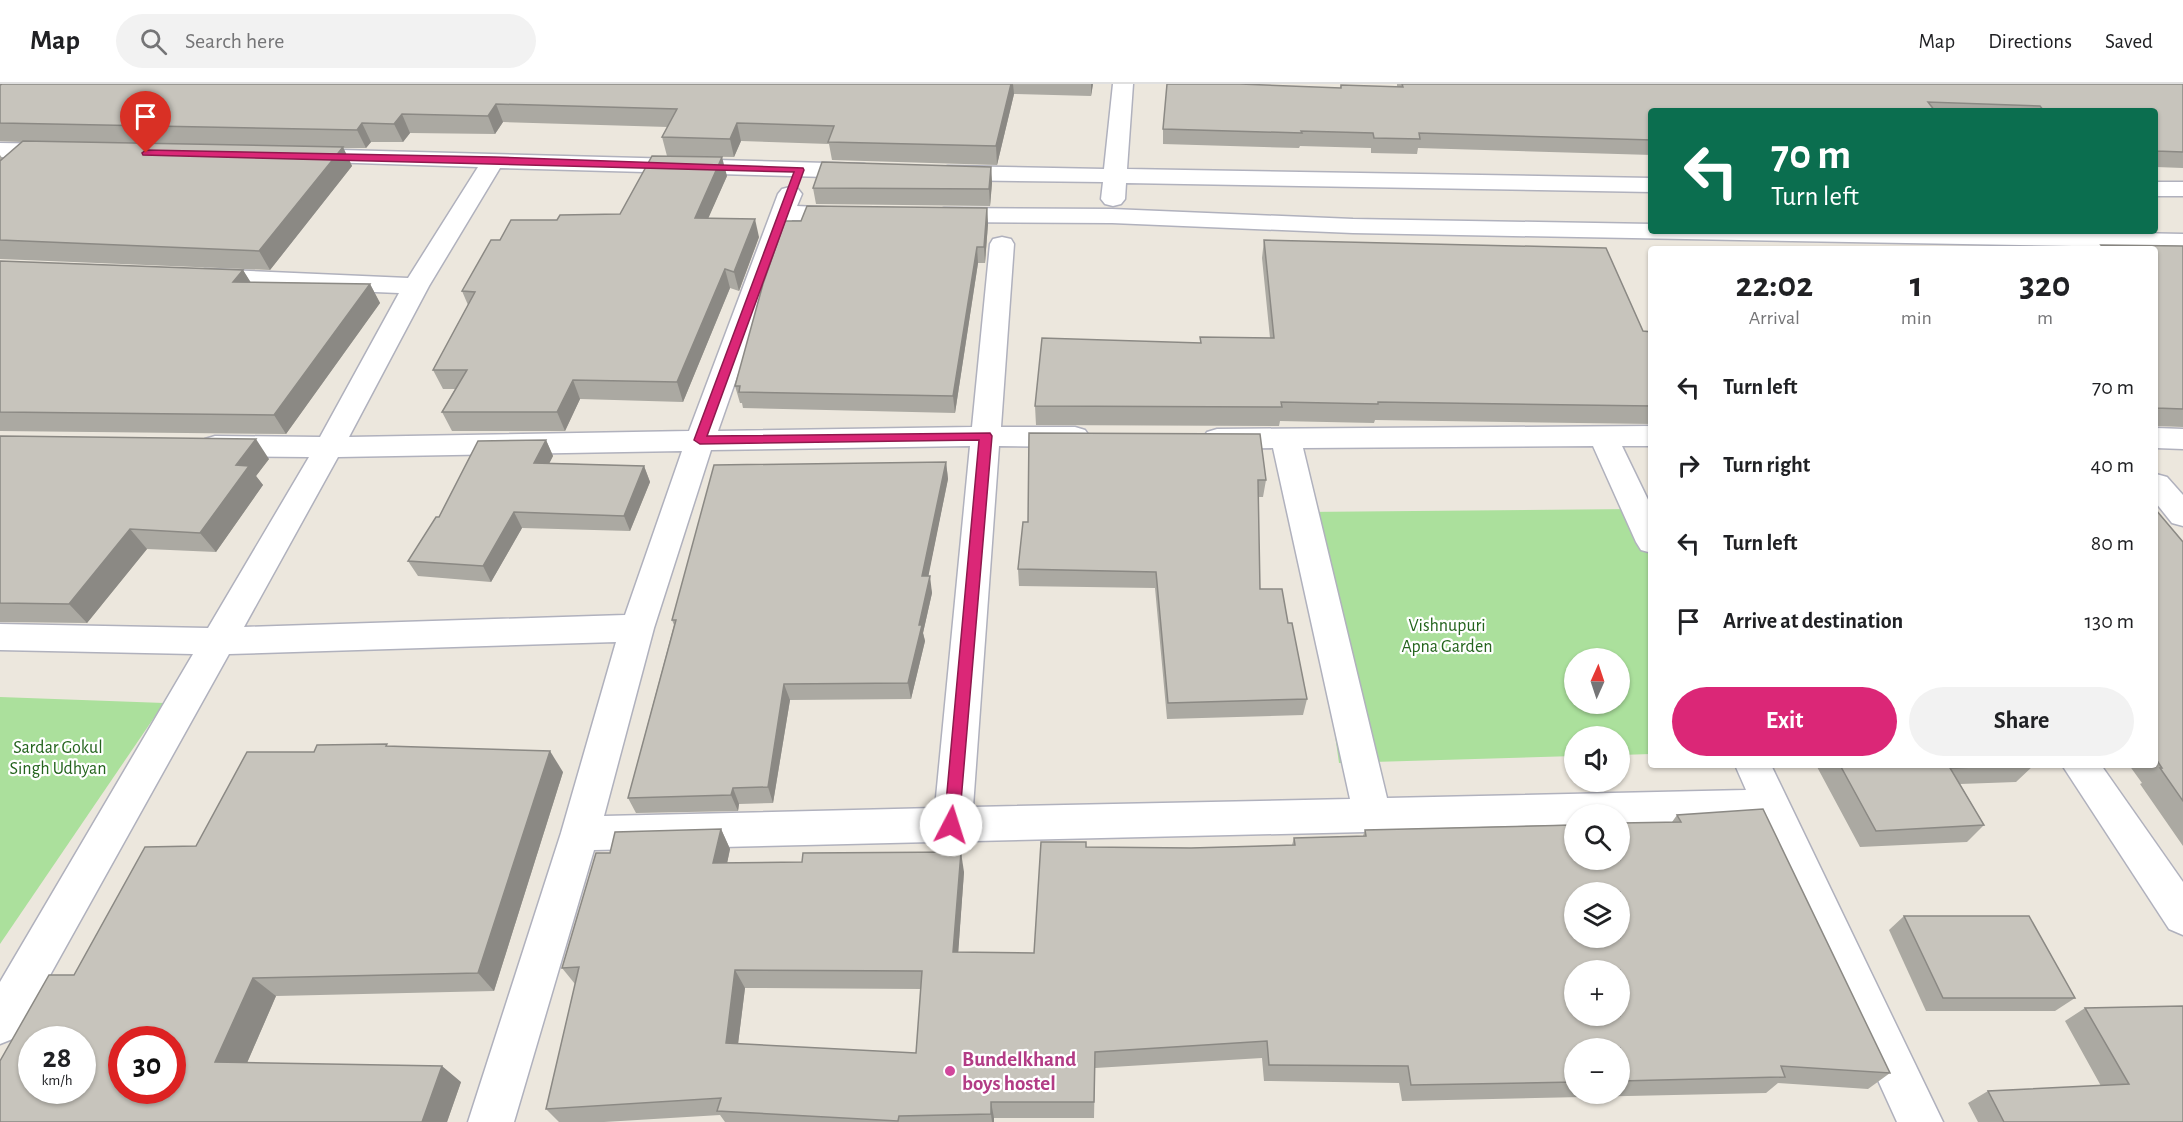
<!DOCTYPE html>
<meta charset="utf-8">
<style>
:root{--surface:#fff;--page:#f2f2f2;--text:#202124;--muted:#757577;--line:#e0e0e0;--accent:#db2777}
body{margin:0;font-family:"Alegreya Sans",sans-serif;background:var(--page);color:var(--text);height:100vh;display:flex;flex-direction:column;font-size:22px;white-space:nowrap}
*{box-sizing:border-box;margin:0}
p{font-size:20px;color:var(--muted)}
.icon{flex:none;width:33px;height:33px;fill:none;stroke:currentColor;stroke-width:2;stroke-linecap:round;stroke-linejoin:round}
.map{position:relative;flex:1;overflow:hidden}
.sheet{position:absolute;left:1648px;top:162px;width:510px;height:522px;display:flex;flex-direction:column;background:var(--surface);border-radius:6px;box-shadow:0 2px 4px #0004}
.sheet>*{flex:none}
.banner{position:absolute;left:1648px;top:24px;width:510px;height:126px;border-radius:6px;box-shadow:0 2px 4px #0004;background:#0b6e4f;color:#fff;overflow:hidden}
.needle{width:39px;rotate:3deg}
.buttons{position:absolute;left:1564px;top:564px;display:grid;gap:12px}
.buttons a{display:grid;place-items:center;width:66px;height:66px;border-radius:50%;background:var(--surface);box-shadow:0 2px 4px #0004;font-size:30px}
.speed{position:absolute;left:18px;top:942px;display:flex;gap:12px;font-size:30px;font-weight:700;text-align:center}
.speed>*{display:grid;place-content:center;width:78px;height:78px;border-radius:50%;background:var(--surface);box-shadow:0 2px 4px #0004;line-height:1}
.speed small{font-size:15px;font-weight:400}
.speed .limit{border:9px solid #d22;background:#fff;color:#111}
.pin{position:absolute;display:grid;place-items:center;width:51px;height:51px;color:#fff;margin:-62px -26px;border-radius:50% 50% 50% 0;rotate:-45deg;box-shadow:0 0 6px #0007}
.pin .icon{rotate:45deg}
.me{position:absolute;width:66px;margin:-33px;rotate:5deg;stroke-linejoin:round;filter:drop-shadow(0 0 4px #0008)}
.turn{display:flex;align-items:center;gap:21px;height:126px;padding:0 24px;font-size:27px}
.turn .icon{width:78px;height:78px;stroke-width:2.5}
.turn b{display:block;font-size:42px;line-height:51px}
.eta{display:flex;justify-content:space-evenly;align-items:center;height:102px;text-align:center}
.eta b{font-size:36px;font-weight:700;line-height:42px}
.cta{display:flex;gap:12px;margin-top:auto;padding:12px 24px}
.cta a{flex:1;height:69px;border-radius:36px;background:var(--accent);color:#fff;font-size:24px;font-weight:700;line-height:69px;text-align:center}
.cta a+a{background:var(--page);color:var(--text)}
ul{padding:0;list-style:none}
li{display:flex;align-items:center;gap:18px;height:78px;padding:0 24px}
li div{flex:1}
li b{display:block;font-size:22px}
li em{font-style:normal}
header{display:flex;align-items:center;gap:36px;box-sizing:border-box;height:84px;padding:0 30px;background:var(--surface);border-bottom:2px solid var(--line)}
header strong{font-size:28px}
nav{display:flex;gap:33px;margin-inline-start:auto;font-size:21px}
.search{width:420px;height:54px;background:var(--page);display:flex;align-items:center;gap:15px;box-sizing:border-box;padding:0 21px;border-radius:33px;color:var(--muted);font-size:22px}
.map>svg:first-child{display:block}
.green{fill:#abe09c;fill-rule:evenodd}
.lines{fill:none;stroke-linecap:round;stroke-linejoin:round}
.minor-casing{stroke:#b0b1bd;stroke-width:3}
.minor{fill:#fff;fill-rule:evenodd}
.wall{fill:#aba9a2;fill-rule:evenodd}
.shaded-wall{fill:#8b8984}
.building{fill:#c7c4bc;stroke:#8b8984;stroke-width:1.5;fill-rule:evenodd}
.route{fill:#db2777;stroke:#8e194d;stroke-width:1.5}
.hotel-dot{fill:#d1479c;stroke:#fff;stroke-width:2}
.labels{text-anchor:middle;stroke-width:4.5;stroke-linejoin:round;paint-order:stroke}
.park-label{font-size:18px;fill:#24641d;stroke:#fff}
.near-hotel-label{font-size:21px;font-weight:bold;fill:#b23c85;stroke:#fff;text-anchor:start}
</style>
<header>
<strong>Map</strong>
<div class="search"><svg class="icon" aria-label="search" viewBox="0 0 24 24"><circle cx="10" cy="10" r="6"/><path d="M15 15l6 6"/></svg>Search here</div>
<nav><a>Map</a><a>Directions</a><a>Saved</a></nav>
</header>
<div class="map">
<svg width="2183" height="1038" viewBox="0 0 2183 1038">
<rect width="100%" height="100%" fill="#ece7dd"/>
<g class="green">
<path d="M1636,425L1651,463V670L1620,671V652H1575V672L1339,679L1303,428ZM1575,574H1620V620H1575Z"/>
<path d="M0,613L164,619L0,860Z"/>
</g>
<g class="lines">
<g class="minor-casing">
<g id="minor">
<path d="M1113,0H1133L1127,85L1652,94V108L1126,99L1125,115L1121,120L1113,122L1105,120L1101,115L1103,98L948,96L940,94L937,89L940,84L948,82L1104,85Z"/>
<path d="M0,59L57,60L65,62L68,67L65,72L57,74L0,73Z"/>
<path d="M304,65L864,80L872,82L875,87L872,92L864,94L500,84L429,202L349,353L689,347L778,110L782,105L790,103L798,105L802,110L797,122L856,125L860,130L856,135L848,137L792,136L718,347L972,343L990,160L993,155L1002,153L1011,155L1014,160L1001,343H1075L1085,346L1090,353L1085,360L1075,363L999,362L973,723L1350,715L1273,364L1217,365L1207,362L1202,355L1207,348L1217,345L1652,342V362H1622L1652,424V469L1641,466L1636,458L1593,362L1303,364L1387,714L1746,706L1735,681H1771L1943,1038H1897L1761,739L1620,742V730H1575V743L594,766L514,1038H468L561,749L616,558L229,570L15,954L0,960V898L193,570L0,566V540L208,544L309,373L215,372L205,369L200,362L205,355L215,352L320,353L399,209L205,201L196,198L192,193L196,188L205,185L408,194L478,83L296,77L293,72L296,67ZM970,362L935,724L604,732L654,544L711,366ZM682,367L625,531L244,543L338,373Z"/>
<rect x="2156" y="98" width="27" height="14"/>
<path d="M944,124L1112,125L1353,135L1652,140V147H2034L2183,150V164L1353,149L1112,139L944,138L936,136L932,131L936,126Z"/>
<path d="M2156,344L2183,345V365L2156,364Z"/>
<path d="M2156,390L2167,393L2183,411V442L2172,439L2156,419Z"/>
<path d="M2062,681H2101L2183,798V851L2169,845Z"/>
</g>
</g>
<use href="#minor" class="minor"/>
</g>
<g class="wall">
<path d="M0,0H1093L1091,12L1014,10L997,81L832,76L829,60L741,57L734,73L667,72L662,53L668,43L503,38L495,50L410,49L403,58H371L366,64H343L352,82L270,186L0,175V71L3,75L22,58L0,57Z"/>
<path d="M1397,0H2183V84L2156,83V27H1652V71L1418,64L1417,70L1371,69V64L1300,62L1299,64L1163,60V45L1340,4L1341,1L1397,3Z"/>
<path d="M991,83L992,99L990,122L816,120L813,104Z"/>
<path d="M727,92L708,134L759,153L739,207L730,204L683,318L580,315L565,347H452L442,328L455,305H443L433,286L468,221L462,207L500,156L557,136L620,130Z"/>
<path d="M987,124L988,140L985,179H978L955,329L743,324L742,319H740L735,302L801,137Z"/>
<path d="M1264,156L1643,247L1652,248V340L1375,336L1374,339L1280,337L1279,342L1036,341L1035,322L1200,259V253L1270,254L1262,174Z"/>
<path d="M2101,161L2183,162V343L2156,342V165H2098Z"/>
<path d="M0,177L243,186L250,198L370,200L380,219L286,350L0,347Z"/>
<path d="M1029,349L1266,396L1263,413H1258L1260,505L1288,539L1307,615L1303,631L1167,635L1155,504L1019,502L1018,485L1028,438Z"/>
<path d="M0,352L269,375L256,392L263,401L216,468L147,465L87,539L0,538Z"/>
<path d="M546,356L553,372L549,379L644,382L650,398L630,447L522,444L491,498L418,492L408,477L439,433Z"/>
<path d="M946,378L948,395L928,492L932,509L923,549L925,557L911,615L790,616L773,719L739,720L738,727L636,729L628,714L674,541L672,536Z"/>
<path d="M2156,426L2183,458V762L2140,700L2142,699L2129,681H2156Z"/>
<path d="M388,662L563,688L494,907L276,912L247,979L461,998L447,1038H0L74,891L196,762L314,668Z"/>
<path d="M1816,681H2034L2016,698L1960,700L1984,741L1967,758L1860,763Z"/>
<path d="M1677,731L1890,989L1868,1005L1778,999L1766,1009L1402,1017L1399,999L1264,997L1262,974L1095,984L1094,1034H994V1038H725L720,1031L604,1038H559L546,1025L575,900L562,884L610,769L721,745L730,765L727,779L964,788L958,868L1034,869L1086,763L1191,764L1292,761L1294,754L1363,752L1365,746L1672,738ZM745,904L921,905L916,969L738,960ZM1575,964H1620V1010H1575Z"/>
<path d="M1904,832L2075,914L2055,927H1926L1889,846Z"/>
<path d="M2085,924L2183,1038H1978L1968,1019L1988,1007L2101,1002L2065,937Z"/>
</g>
<g class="shaded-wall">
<path d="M1011,0H1013L1014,10L997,81L996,62Z"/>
<path d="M1091,0H1093L1091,12Z"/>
<path d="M496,20L503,38L495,50L488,32Z"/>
<path d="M402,30L410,49L403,58L394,40Z"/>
<path d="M362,39L371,58L366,64L357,46Z"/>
<path d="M737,39L741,57L734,73L730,55Z"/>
<path d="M343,63L352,82L270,186L259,167Z"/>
<path d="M722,73L727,92L700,153L695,134Z"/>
<path d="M991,83L992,99L990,122L989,105Z"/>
<path d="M987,124L988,140L985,179L984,163Z"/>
<path d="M755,135L759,153L739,207L734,188Z"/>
<path d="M977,163L978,179L955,329L953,312Z"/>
<path d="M725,185L730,204L683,318L677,298Z"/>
<path d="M243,186L255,205L233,198Z"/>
<path d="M370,200L380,219L286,350L274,331Z"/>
<path d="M573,296L580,315L565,347L557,328Z"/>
<path d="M256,355L269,375L256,392L263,401L216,468L200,449L236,381Z"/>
<path d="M546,356L553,372L542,394L534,379Z"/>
<path d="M946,378L948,395L925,509L922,492Z"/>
<path d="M644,382L650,398L630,447L624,432Z"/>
<path d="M514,428L522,444L491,498L483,482Z"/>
<path d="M130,445L147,465L87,539L69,520Z"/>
<path d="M930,492L932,509L923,549L925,557L911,615L908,599L919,541Z"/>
<path d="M784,600L790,616L773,719L768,703Z"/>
<path d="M550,667L563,688L494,907L478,889Z"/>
<path d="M733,704L739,720L738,727L731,711Z"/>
<path d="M721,745L730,765L723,799L713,779Z"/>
<path d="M961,768L964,788L957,886L953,868Z"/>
<path d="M735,886L745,904L736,976L726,959Z"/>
<path d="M253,894L276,912L240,995L215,978Z"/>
<path d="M442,982L461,998L447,1038H422Z"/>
<path d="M991,1018L994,1034V1038H992L991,1030Z"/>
</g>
<g class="building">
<path d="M2,0H1011L996,62L828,58L834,42L737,39L730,55L662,53L677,25L496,20L488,32L402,30L394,40L362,39L357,46L0,39V1Z"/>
<path d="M1167,0H1240L1341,4V1L1403,3L1402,0H2183V68L2156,67V27H2044L2040,22L1928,18L1935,27H1652V56L1419,49L1420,55L1374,54L1373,49L1301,47L1302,49L1163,45Z"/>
<path d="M23,57L343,63L259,167L0,156V77Z"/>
<path d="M652,72L722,73L695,134L755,135L734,188L725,185L677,298L573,296L557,328H442L467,286H433L475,208L462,207L491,156H500L511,136H557L560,131L620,130Z"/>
<path d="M822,78L991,83L989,105L813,104Z"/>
<path d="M807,122L987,124L984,163H977L953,312L739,308L740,302H735L763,200L785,137H801Z"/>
<path d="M1264,156L1606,164L1643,247L1652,248V322L1378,318V320L1281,318L1282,323L1035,322L1042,254L1201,259L1200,253L1274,254Z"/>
<path d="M2101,161L2183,162V325L2156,324V165H2105Z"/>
<path d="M0,177L243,186L233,198L370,200L274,331L0,328Z"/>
<path d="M1029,349L1260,350L1266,396H1258L1260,505H1282L1288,539H1292L1307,615L1168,619L1156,488L1018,485L1023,438H1028Z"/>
<path d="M0,352L256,355L236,381L249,382L200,449L130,445L69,520L0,519Z"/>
<path d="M546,356L534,379L644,382L624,432L514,428L483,482L408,477L436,433H439L478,357Z"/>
<path d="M946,378L922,492H930L919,541H922L908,599L784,600L768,703L733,704L731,711L628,714L676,536H672L714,381Z"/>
<path d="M2156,426L2183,458V717L2160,684H2162L2156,675Z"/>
<path d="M387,660L386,662L550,667L478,889L253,894L215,978L442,982L422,1038H0V977L49,891H74L145,763L196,762L247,668H314L317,661ZM32,956H82V1006H32ZM122,956H172V1006H122Z"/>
<path d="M1840,681H2026L1950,684L1984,741L1876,747Z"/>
<path d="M1763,725L1890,989L1781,982L1785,993L1620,997V964H1575V998L1411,1001L1408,982L1269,981L1267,957L1095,968L1094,1018H991V1030L899,1032L898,1037L717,1027L721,1014L546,1025L579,883L562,884L596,769H610L615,748L721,745L713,779L802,778L803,769L961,768L953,868L1034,869L1041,758H1086V763L1191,764L1295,761L1294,754L1366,752L1365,746L1575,741V776H1620V739L1681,738L1677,731ZM1575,808H1620V854H1575ZM735,886L922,887L916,969L726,959ZM1575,886H1620V932H1575Z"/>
<path d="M1904,832H2029L2075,914H1943Z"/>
<path d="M2183,922V1038H2004L1988,1007L2129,1000L2085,924Z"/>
</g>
<path class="route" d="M146,66L494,73L803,84L804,86L707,352L990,349L992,352L959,741L957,746L951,748L946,746L944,741L979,356L700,360L694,356L794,88L143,71L142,69Z"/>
<circle class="hotel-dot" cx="950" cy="987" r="6"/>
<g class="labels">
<g class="park-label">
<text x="1447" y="547">Vishnupuri<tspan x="1447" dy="21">Apna Garden</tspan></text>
<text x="58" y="669">Sardar Gokul<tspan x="58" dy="21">Singh Udhyan</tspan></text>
</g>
<g class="near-hotel-label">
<text x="962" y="982">Bundelkhand<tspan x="962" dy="24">boys hostel</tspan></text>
</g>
</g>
</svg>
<div class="buttons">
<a><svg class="needle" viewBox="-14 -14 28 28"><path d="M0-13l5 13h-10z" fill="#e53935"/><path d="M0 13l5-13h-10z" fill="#757577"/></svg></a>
<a><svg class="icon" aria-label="sound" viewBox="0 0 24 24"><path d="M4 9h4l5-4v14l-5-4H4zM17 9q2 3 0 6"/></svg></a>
<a><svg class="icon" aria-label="search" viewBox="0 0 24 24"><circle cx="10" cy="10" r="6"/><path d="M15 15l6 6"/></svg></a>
<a><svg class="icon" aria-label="layers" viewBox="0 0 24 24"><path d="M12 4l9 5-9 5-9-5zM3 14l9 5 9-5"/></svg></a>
<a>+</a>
<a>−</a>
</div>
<div class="speed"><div>28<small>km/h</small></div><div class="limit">30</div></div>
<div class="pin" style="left:146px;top:69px;background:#d93025"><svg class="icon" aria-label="arrive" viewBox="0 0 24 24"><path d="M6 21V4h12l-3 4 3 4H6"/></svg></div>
<svg class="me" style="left:951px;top:741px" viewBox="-20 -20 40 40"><circle r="19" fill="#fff"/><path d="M0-13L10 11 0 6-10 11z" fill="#db2777"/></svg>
<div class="banner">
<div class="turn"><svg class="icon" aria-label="left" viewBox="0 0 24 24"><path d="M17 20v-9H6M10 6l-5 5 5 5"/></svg><div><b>70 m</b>Turn left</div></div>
</div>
<section class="sheet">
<div class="eta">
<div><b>22:02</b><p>Arrival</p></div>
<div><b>1</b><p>min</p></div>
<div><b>320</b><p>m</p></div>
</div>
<ul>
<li><svg class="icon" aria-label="left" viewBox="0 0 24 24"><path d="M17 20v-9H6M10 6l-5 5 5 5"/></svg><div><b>Turn left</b></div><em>70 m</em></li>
<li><svg class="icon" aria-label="right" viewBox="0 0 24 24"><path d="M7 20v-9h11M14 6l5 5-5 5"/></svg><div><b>Turn right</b></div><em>40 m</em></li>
<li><svg class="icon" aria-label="left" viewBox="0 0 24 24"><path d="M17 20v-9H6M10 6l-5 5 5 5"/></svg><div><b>Turn left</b></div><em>80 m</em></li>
<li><svg class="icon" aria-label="arrive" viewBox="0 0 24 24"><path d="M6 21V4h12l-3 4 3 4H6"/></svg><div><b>Arrive at destination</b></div><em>130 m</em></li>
</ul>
<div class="cta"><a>Exit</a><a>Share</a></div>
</section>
</div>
